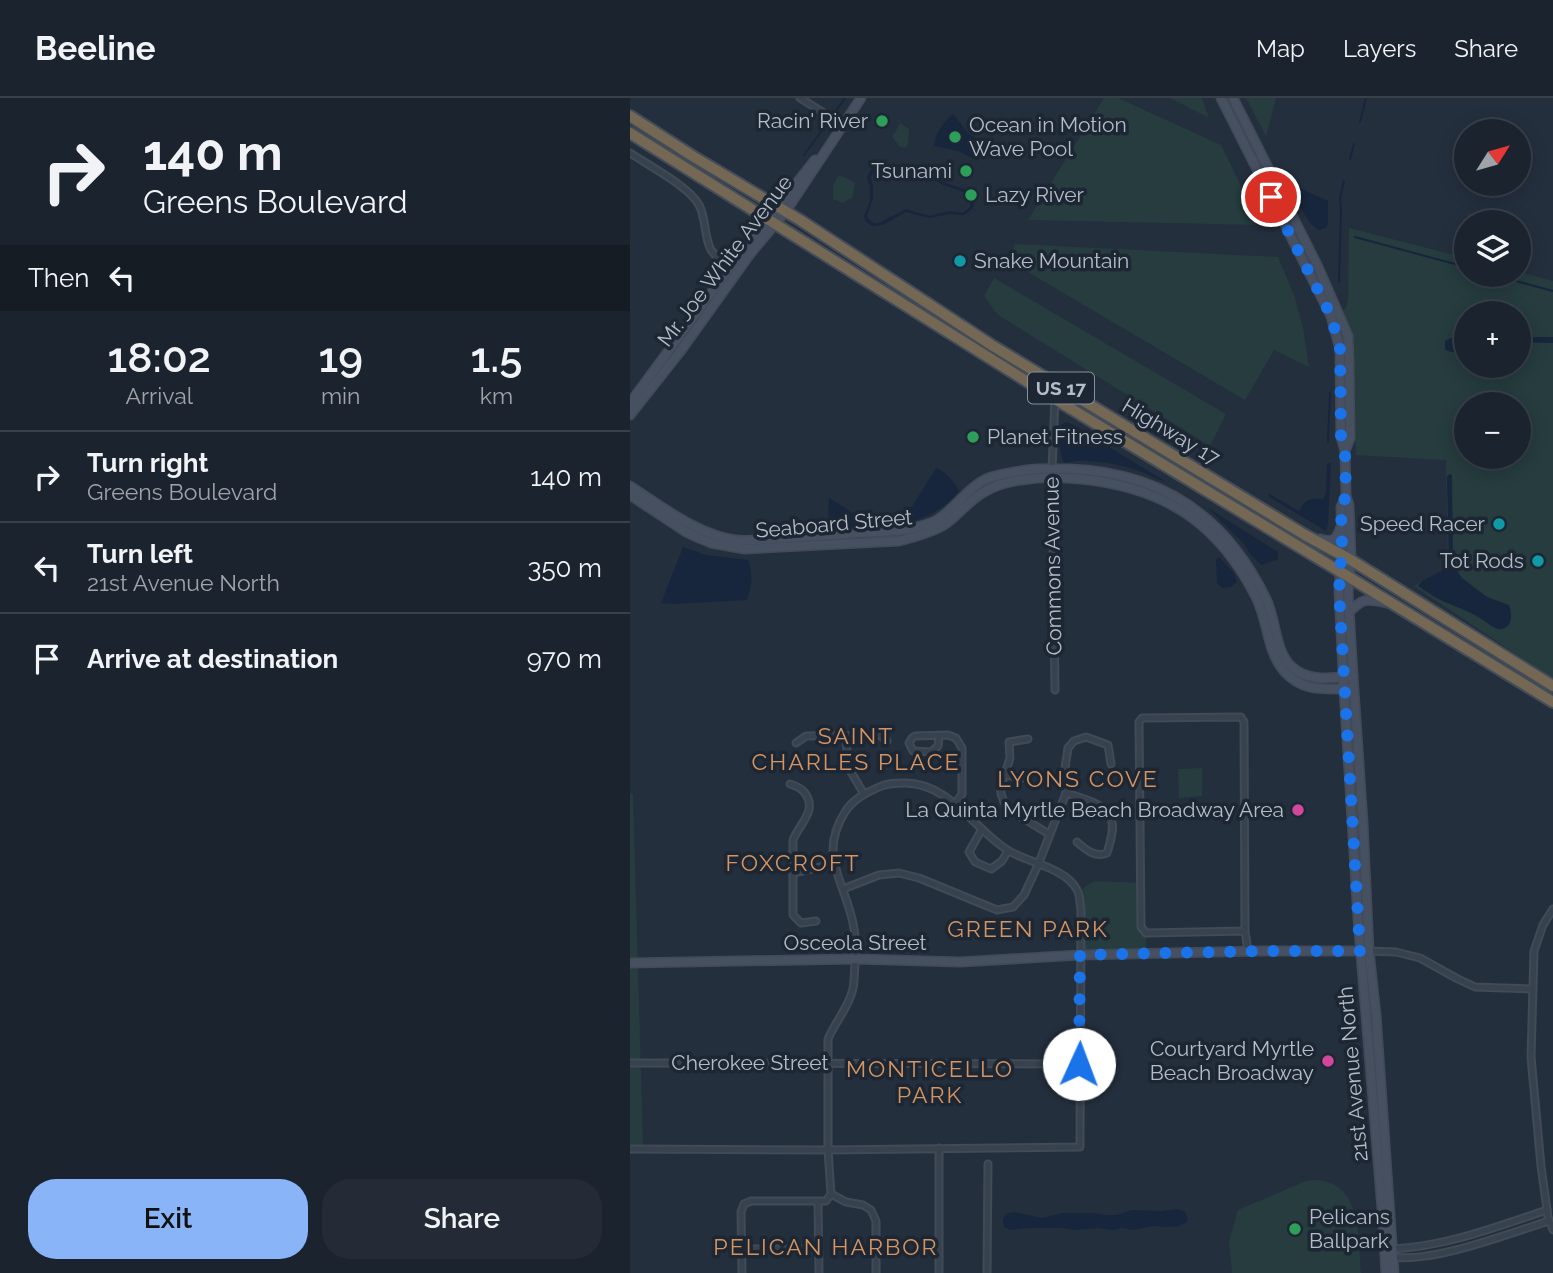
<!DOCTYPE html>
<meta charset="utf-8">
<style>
:root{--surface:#1b232e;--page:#242b36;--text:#f1f3f6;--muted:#a0a4aa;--line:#39404a;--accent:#8ab4f8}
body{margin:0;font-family:Raleway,sans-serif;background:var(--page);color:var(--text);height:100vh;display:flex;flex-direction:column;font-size:26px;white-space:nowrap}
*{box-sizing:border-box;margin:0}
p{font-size:23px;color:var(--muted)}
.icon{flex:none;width:38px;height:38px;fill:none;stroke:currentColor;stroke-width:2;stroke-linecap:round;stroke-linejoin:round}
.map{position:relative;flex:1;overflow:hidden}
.details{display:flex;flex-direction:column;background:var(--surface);width:630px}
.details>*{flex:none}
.guide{background:#1b232e;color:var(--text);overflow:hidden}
.needle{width:46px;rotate:53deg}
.controls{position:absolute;left:824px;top:21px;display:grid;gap:14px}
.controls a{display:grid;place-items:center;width:77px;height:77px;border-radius:50%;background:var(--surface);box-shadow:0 4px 18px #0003,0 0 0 2px var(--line);font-size:35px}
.pin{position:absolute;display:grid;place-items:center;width:60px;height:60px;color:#fff;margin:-30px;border:4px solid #fff;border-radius:50%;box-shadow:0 2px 7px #0007}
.me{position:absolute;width:77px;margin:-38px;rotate:2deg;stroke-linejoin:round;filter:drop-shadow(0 0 5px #0008)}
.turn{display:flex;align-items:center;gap:24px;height:147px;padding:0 28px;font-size:32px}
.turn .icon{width:91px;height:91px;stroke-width:2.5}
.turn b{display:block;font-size:49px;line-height:60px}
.then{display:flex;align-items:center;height:66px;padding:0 28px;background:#0003;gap:14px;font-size:26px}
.eta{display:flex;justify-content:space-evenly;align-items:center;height:119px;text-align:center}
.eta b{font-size:42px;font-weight:600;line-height:49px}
.button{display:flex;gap:14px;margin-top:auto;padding:14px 28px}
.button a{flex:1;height:80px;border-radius:28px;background:var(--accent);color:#111;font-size:28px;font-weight:600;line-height:80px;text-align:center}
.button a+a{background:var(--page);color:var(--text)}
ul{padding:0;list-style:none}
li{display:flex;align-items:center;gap:21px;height:91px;padding:0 28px;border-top:2px solid var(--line)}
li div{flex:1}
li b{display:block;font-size:26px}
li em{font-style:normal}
header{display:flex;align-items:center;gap:42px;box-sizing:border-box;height:98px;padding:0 35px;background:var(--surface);border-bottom:2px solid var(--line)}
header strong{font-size:33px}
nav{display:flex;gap:38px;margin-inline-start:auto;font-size:24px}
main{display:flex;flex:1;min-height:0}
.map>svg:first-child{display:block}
.green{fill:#263c3f;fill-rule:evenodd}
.water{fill:#17263c;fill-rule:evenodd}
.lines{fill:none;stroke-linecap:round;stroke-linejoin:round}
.stream{stroke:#17263c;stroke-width:2}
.street-casing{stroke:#414a57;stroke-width:9}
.secondary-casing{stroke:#414a57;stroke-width:11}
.highway-casing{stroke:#434c59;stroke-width:14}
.street{stroke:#38414e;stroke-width:5}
.secondary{stroke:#465061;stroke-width:8}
.highway{stroke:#746855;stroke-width:10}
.route{stroke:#1a73e8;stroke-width:12;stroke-dasharray:0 21.6}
.leisure-dot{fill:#2e9e5b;stroke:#1d2633;stroke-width:2.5}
.culture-dot{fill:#0f9aa8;stroke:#1d2633;stroke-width:2.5}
.hotel-dot{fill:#d1479c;stroke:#1d2633;stroke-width:2.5}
.labels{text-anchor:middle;stroke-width:7;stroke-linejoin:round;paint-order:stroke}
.shield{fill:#1d2633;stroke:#878f9c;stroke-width:2}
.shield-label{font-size:19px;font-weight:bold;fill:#b4bcc9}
.poi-label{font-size:21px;fill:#b4bcc9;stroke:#1d2633;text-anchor:end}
.street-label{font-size:21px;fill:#b4bcc9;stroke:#1d2633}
.neighbourhood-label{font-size:23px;letter-spacing:2px;fill:#d59563;stroke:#1d2633}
</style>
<header>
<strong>Beeline</strong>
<nav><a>Map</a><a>Layers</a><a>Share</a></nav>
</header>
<main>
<section class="details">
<div class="guide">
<div class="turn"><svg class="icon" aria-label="right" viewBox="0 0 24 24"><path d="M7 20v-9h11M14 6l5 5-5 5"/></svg><div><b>140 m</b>Greens Boulevard</div></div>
<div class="then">Then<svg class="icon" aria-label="left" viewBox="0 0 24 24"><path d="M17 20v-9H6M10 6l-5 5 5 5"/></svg></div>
</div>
<div class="eta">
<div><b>18:02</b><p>Arrival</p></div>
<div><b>19</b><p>min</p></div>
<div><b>1.5</b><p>km</p></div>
</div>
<ul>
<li><svg class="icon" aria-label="right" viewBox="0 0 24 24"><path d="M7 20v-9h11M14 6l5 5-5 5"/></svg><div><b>Turn right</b><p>Greens Boulevard</p></div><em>140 m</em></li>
<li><svg class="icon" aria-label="left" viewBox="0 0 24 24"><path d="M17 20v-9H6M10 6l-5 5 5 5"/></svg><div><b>Turn left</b><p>21st Avenue North</p></div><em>350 m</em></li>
<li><svg class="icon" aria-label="arrive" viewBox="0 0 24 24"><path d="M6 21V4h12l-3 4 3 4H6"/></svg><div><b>Arrive at destination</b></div><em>970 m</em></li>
</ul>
<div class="button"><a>Exit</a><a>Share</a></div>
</section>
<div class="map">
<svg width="923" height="1175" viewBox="0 0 923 1175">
<rect width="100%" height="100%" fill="#242f3e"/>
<g class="green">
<path d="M474,0H488L591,47L630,127L398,122Z"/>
<path d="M540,0H572L579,20Z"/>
<path d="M616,0H646L636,38Z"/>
<path d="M270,25L279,31L278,47L275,50L269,48L262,38L266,33Z"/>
<path d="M208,78H212L225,85L222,100L212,105L203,101V88Z"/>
<path d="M719,130L836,160V177H889V174L923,183V581L784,488L818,470L816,362L726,357L718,238L710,216L717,208L718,199ZM836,215H889V268H836ZM836,306H889V359H836Z"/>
<path d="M385,146L648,159L664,197L673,230L679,269L644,252L615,302L379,163Z"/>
<path d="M364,180L596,316L580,348L368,217L354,198Z"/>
<path d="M572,670V698L549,700L548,671Z"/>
<path d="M0,696H3L13,1049H0Z"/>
<path d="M464,783L511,785V829L516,835V855L450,857L448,794Z"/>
<path d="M685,1082C733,1084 728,1141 731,1175H602L599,1143L608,1112L676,1083Z"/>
</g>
<g class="water">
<path d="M323,16L339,36L358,47L348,63L328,53L304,48C306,34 313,24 323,16Z"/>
<path d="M252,66L259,68L280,67L288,69L313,84L337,92C343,96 346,102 343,110L334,117L320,116L299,120L276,114L253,127L242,128L236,124L234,119L240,102V89L237,80L241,71ZM252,69L259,70L270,69L288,72L313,87L337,95L341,101L340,109L333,115L319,113L299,118L276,111C270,115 264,117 258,120C249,125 244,130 237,118L243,100V89L241,79L244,72Z"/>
<path d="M665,88L698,103V126L696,130L688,132L680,125L662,95V90Z"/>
<path d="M889,239H923V245L889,244Z"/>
<path d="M821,240H836V254H821L815,252V243Z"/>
<path d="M436,324L442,326L538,385C526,381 514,374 501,370C482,365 453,360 434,365C429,355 429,337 432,326Z"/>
<path d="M697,365H701L698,426L696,433L639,399L638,395L669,413C676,401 679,400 693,401L696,395Z"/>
<path d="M306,370C317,374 323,383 329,393C317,409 297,419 279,425L273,423Z"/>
<path d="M819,376L822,377L823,467L832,480L857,499L879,507C882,515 883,529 872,531C866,533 858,525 853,522C842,514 829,510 817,505C807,501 797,494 788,488L792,483L819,469L817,379Z"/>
<path d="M199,400L241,426L244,431L205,432C197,423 198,411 199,400Z"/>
<path d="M578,410L648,454V461L631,467L622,458L613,445Z"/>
<path d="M53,449L76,457L118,462C123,474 122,491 117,502L43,506L31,505Z"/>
<path d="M589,459L604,475L607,484L601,489L592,490L587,485L586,462Z"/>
<path d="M548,1111L555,1114L558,1121L557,1124L549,1128L536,1129L523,1128L503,1132L492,1130L483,1132L468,1130L445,1132L431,1130H399L380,1132L374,1129L373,1122L375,1116L384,1114L412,1120L432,1115H463L476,1117H487L502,1112L532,1113Z"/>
</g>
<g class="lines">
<g class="stream">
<path d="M206,13L215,0"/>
<path d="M730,24L736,0"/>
<path d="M174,57L196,27"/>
<path d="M720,61L724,46"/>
<path d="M725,139L836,169"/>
<path d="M864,177L923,193"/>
<path d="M709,184L711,111L710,100L714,83"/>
<path d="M698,344L700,295"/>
</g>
<g class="street-casing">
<g id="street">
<path d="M170,0L213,27"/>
<path d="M0,55C18,67 60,89 69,107C76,120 74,136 80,150C86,161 98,168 103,180"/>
<path d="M425,592L422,371L425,301"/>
<path d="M309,638L308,648L301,654L283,653L279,645L282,640L285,638L318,637L326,640L332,650V696L325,706"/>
<path d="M216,639L218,669L234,696"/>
<path d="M398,641L379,644L380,660L371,688V696L374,704L378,711L419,736"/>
<path d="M166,645L176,638L250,637L257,643"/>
<path d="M375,677L394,680"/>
<path d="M160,686C167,688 171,690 175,695C188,713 169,726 163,742V817L171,825L186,823"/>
<path d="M436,695C448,699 477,706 481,720C485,730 480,745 477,755C466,760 456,752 447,744"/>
<path d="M352,731L339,754L345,764L361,771L372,763L378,753"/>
<path d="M163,775L204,766"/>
<path d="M213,791L249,777L269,775L289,780L367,812L383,809L394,797L408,767L436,695L435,670L438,650L444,643L456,639L478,647L481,666"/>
<path d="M923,811L913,827L904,853L901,959L911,1068L918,1119L923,1132"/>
<path d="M615,833L516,835L511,829L509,624L512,620L611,619L614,624L615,833L618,853"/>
<path d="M739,853L766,854L790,860L826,880L845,889L902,891"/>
<path d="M0,965L449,966"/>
<path d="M309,1050V1175"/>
<path d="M0,1051L198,1052L450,1049L451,812C450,806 450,797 447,792C436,770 399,765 379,753C344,732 320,685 275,685C266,685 257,685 249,689C236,695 223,701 215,714C188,757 214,782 223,825C227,843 225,865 224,883C223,904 206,922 198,941V1052L201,1096L196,1103H121L114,1106L111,1114L112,1175"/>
<path d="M201,1096L216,1104L233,1107L241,1112L246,1123V1175"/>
<path d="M188,1104L189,1175"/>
<path d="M112,1151H188"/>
<path d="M760,1153L763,1151C817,1148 866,1129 917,1112"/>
<path d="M761,1159C804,1165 877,1136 919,1123"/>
<path d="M357,1175L358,1066"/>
</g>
</g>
<g class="secondary-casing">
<g id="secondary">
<path d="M591,0L701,218L710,251L711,339L715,353L716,398L719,407L721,462L718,495L723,578L733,725L739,853L746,917L764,1175"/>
<path d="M603,0L688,169L718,238L719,263L720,340L715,353"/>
<path d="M0,305L99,171L185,62"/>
<path d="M0,317L52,251L120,156L156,113L231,0"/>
<path d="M0,388C31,408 69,438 106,442C113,443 121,442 128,442L277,432C287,429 298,427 307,422C325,411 336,391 356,381C368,376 384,374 397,372C411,370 425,371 439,371C531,374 596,418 636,501C646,521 645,555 662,569C678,584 702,580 723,578"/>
<path d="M0,397L56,434L69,440L81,445L115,451L269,443C285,439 300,435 314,427C323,421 330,413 338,406C353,392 371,384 391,382C414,378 437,379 460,382C539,392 590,428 626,499C638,522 637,554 654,573C675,596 696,590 723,591"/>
<path d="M716,398L711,409L712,447L709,493L714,591L728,820L752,1110L756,1175"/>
<path d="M690,441C704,445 706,442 711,429"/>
<path d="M719,514C734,499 737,501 757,505"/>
<path d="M0,865L225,861L330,864L450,857L630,853H735"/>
</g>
</g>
<g class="highway-casing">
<g id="highway">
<path d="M0,18L64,59L170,122L363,248L675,437L721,462L923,588"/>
<path d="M0,35L425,301L719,479L923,604"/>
</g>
</g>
<use href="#street" class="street"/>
<use href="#secondary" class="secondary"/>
<use href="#highway" class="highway"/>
</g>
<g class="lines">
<path class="route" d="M449,966L450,857L630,853H730L709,493L712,447L711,409L716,398L715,353L711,340L710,251L701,218L641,99"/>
</g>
<g class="leisure-dot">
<circle cx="252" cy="23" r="7"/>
<circle cx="325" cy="39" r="7"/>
<circle cx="336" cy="73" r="7"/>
<circle cx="341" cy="97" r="7"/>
<circle cx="343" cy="339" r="7"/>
<circle cx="665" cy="1131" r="7"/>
</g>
<g class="culture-dot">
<circle cx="330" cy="163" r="7"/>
<circle cx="869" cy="426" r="7"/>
<circle cx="908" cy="463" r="7"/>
</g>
<g class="hotel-dot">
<circle cx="668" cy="712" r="7"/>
<circle cx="698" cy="963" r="7"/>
</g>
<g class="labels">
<rect class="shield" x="398" y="274.5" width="66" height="31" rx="5"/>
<g class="shield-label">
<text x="431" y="297">US 17</text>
</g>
<g class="poi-label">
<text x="238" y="30">Racin' River</text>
<text x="339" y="34" text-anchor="start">Ocean in Motion<tspan x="339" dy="24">Wave Pool</tspan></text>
<text x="322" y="80">Tsunami</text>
<text x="355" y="104" text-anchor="start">Lazy River</text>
<text x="344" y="170" text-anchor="start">Snake Mountain</text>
<text x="357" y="346" text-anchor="start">Planet Fitness</text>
<text x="855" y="433">Speed Racer</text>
<text x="894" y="470">Tot Rods</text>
<text x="654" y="719">La Quinta Myrtle Beach Broadway Area</text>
<text x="684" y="958">Courtyard Myrtle<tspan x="684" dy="24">Beach Broadway</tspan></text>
<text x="679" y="1126" text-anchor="start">Pelicans<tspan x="679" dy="24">Ballpark</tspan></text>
</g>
<g class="street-label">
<text transform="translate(95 163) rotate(-53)" y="7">Mr. Joe White Avenue</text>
<text transform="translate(541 334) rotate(31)" y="7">Highway 17</text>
<text transform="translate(204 426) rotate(-5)" y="7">Seaboard Street</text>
<text transform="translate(423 468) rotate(-91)" y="7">Commons Avenue</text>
<text x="225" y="852">Osceola Street</text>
<text x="120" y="972">Cherokee Street</text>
<text transform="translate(723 976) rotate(-95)" y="7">21st Avenue North</text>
</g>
<g class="neighbourhood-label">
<text x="226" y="646">SAINT<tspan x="226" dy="26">CHARLES PLACE</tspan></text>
<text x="448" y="689">LYONS COVE</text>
<text x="163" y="773">FOXCROFT</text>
<text x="398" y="839">GREEN PARK</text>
<text x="300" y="979">MONTICELLO<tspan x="300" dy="26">PARK</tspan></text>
<text x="196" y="1157">PELICAN HARBOR</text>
</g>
</g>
</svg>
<div class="controls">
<a><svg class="needle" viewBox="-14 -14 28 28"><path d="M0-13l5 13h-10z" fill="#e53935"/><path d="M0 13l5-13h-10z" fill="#a0a4aa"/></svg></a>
<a><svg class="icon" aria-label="layers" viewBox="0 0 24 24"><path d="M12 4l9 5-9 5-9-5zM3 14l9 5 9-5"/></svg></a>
<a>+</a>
<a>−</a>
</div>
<div class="pin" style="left:641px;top:99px;background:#d93025"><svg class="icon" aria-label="arrive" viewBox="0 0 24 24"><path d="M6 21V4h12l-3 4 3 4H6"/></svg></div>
<svg class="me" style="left:449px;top:966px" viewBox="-20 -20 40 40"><circle r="19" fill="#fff"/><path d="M0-13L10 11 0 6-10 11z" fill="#1a73e8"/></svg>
</div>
</main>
